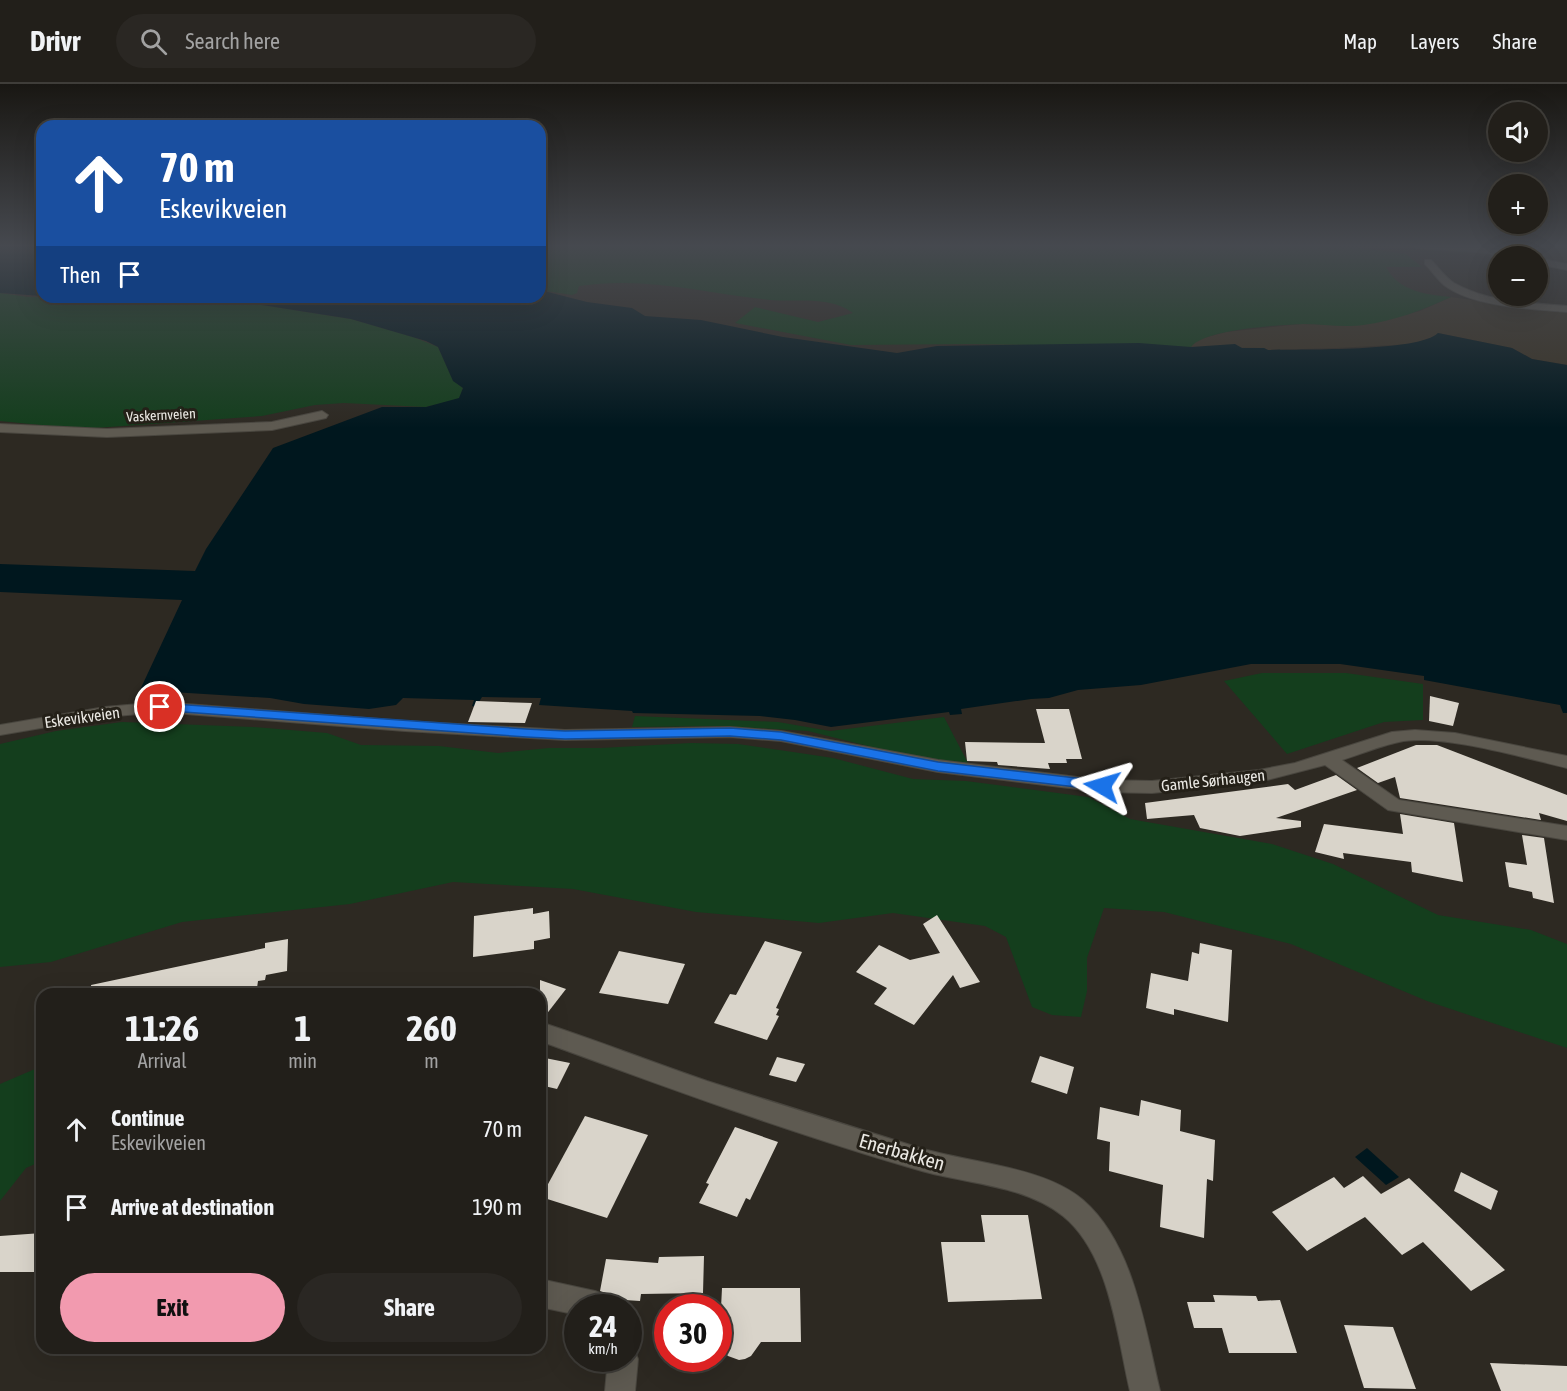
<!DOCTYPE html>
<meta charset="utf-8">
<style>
:root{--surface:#221f1a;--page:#2a2723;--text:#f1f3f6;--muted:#a2a2a2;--line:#3f3d39;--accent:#f29aaf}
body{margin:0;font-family:"Asap Condensed",sans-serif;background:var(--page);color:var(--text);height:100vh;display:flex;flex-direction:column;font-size:22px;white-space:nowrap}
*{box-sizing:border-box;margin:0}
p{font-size:20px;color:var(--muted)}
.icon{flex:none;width:33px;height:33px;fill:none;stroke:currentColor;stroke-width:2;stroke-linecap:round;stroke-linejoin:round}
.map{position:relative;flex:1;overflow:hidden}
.details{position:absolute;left:36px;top:904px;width:510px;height:366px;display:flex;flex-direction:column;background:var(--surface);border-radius:18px;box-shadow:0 6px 24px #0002,0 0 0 2px var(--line)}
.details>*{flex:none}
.top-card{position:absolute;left:36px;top:36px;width:510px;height:183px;border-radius:18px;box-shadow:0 6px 24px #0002,0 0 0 2px var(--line);background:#1a4fa0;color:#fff;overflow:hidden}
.controls{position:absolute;left:1488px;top:18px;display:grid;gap:12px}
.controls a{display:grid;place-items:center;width:60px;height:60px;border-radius:50%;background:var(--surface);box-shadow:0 6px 24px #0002,0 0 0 2px var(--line);font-size:30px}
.speed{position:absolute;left:564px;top:1210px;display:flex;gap:12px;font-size:30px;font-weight:700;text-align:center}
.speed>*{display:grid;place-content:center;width:78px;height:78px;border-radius:50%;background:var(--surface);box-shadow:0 6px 24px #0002,0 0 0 2px var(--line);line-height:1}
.speed small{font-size:15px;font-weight:400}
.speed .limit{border:9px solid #d22;background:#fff;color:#111}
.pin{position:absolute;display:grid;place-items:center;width:51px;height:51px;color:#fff;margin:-26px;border:3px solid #fff;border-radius:50%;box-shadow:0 2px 6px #0007}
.me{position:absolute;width:66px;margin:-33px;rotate:277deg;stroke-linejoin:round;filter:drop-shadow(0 0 4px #0008)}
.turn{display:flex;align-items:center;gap:21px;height:126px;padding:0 24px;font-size:27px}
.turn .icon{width:78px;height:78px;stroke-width:2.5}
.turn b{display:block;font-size:42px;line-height:51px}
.then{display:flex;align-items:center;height:57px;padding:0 24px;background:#0003;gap:12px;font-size:22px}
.eta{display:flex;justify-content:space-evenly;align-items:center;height:102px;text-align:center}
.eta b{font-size:36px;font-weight:700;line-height:42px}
.action{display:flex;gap:12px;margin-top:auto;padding:12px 24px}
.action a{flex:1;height:69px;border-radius:36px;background:var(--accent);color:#111;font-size:24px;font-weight:700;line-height:69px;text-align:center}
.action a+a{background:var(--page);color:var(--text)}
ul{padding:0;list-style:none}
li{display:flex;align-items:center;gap:18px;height:78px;padding:0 24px}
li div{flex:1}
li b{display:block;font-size:22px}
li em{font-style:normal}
header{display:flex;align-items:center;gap:36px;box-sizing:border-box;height:84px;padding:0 30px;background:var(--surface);border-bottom:2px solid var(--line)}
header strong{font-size:28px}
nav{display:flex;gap:33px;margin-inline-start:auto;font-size:21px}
.search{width:420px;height:54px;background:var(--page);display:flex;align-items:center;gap:15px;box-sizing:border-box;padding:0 21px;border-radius:33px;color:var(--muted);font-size:22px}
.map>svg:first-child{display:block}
.built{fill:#393225}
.green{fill:#143e1d}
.water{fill:#00171e}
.building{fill:#d9d4ca}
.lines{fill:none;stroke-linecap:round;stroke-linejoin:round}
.street-casing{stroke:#49463f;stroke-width:2}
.street{fill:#5e5a51;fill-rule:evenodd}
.route{fill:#1a73e8;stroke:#114b97;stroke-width:1.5}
.labels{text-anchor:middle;stroke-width:6;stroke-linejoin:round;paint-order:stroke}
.far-street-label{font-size:14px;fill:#ebe9e4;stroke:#242018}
.street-label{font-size:16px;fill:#ebe9e4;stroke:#242018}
.near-street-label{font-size:20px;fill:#ebe9e4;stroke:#242018}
</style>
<header>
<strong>Drivr</strong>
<div class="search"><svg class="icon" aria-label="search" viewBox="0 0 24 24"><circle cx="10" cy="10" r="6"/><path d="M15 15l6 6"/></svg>Search here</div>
<nav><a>Map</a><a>Layers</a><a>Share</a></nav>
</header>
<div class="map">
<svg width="1567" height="1307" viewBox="0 0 1567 1307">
<rect width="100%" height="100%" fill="#2d2922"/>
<g class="built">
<path d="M1381,161H1567V186L1538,181V172L1498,174Z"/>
<path d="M1451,213L1514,222L1567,226V281L1532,275L1512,264L1438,249L1434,253L1412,260L1337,264L1268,266L1264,264L1191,263L1196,256L1226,248L1301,240L1362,241L1420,227Z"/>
</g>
<g class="green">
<path d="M540,161H1293L1354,163L1406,170L1422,183H1386C1398,207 1427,211 1451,213C1423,226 1394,237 1363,241C1344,244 1322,240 1303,240C1280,241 1204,245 1191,263L969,260L851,261L735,239L755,223L818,238L853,229C830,212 798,218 770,216C703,209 647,192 579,202L577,209L572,211L540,206Z"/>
<path d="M0,209L28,213H212L351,235L413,253L438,263L453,296L463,304L459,315L426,323L344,319L315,321L262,332L81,345L0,337Z"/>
<path d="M1262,589H1346L1423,600V636L1384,638L1287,670L1224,597Z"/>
<path d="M635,632L778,638L830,647L944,633L969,681L888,667L808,647L723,642L632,643Z"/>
<path d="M122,638L253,643L327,649L361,661L439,662L498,669L549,664H601L691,659L738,660L793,668L833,674L913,695L966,697L1088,713L1130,735L1272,760L1333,780L1438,831L1531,846L1567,860V964L1427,917L1291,860L1164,828L1104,824L1087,874V907L1081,933L1052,931L1032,923L1006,853L985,842L893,829L819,839L696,828L573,805L453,798L350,820L182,838L51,878L0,883V660L56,647Z"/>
<path d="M42,982V1077L26,1084L0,1117V1000Z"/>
</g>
<g class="water">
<path d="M0,161H42V212L0,209Z"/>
<path d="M540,206L587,218L632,224L645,232L701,236L783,253L897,269L937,262L1139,259L1191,263L1235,260L1242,264H1264L1268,266C1299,265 1419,268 1438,249L1512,264L1532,275L1567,281V629H1563L1560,621L1424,596V592L1340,580H1251L1141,601L1078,606L1049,614L1031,615L961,625L962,630L950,631L949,628L831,643L795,636L760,632L633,629L632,627L539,621L541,614L482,613L476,623L472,622L474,616L403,614L396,621L369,625L304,620L270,614L140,606L182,516L0,508V480L195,487L206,465L273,364L382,323H426L459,314L463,304L453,297L438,263L426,257L351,235L212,213H540Z"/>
<path d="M1367,1064L1399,1093L1386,1101L1355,1073Z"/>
</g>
<g class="building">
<path d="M1430,612L1459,619L1453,642L1429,637Z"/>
<path d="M476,617L532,619L525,639L468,638Z"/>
<path d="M1036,625H1069L1082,675H1066L1067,679H1048L1050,685L998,681L997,678L967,677L965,658L1045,659Z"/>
<path d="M1416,661H1437L1567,711V737L1539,729L1541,736L1400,714L1395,693L1378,699L1357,684Z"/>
<path d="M1336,691L1357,706L1276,734L1301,737V743L1240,752L1200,744L1194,731L1147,735L1145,719L1288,700L1295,706Z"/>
<path d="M1400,730L1454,739L1463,798L1412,788L1411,778L1343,769L1344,775L1315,768L1324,740L1403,750Z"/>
<path d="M1522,751L1544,754L1554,819L1533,814L1532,808L1509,803L1505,778L1527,781Z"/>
<path d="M533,824V830L549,827L550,854L534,857V865L473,873L474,832Z"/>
<path d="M937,831L980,898L960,904L953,891L914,941L874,920L887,904L856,888L879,861L910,876L940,869L923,840Z"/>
<path d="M288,855L287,887L266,891L265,896L258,897L257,904L226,910H209L210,902L166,910H92L91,901L265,864V859Z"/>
<path d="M765,857L802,868L776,924L779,925L776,931L779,932L767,956L714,939L730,910L736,911Z"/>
<path d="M1200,859L1232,866L1228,938L1174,925V931L1146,924L1151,889L1188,897L1192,868L1199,870Z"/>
<path d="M619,867L685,880L668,920L599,909Z"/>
<path d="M540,896L566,905L542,936H540Z"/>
<path d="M1040,972L1074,983L1067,1010L1031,998Z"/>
<path d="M540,973L570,979L557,1005L540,1001Z"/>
<path d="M777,973L805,980L796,998L769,991Z"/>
<path d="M1141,1016L1181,1026L1180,1047L1215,1056L1213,1097L1207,1095L1204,1154L1160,1143L1163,1101L1109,1087L1110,1058L1097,1055L1100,1023L1139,1032Z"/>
<path d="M585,1032L648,1051L607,1134L541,1113Z"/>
<path d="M735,1043L778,1058L750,1116L746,1114L737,1133L699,1119L709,1100L706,1099Z"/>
<path d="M1461,1088L1498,1107L1491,1126L1454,1107Z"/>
<path d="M1363,1092L1381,1110L1409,1094L1505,1186L1471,1207L1423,1158L1402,1171L1365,1133L1307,1167L1272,1128L1334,1093L1344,1104Z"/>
<path d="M981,1131H1028L1042,1215L948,1218L941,1158H985Z"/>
<path d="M42,1149V1188H0V1152Z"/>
<path d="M704,1172L703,1209L641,1210L640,1217L609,1215L606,1209L600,1207L606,1175L658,1179L659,1173Z"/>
<path d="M722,1204H800L801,1258H761L751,1272L745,1275L739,1276L728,1272L719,1264Z"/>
<path d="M1213,1211L1256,1212L1258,1217L1280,1216L1297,1269H1229L1222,1244H1194L1187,1218H1215Z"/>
<path d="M1344,1241L1393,1243L1416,1305L1364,1304Z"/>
<path d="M1490,1279L1567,1282V1307H1501Z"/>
</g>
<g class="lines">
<g class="street-casing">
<g id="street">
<path d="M1412,161L1476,162L1522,172H1505L1476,168L1416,164Z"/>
<path d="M1538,174L1567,180V186L1538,180Z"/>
<path d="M1425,176H1431C1439,184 1445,193 1454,199C1487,218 1530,219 1567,222V228C1531,225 1473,223 1444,201C1437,195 1431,186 1425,180Z"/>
<path d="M322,327L328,331L326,334L272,346L107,353L0,348V340L107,345L272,338Z"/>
<path d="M161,618L405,637L565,646L730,643L781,647L938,676L1102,696L1152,697L1259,686L1295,679L1392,648L1415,646L1455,649L1567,672V684C1524,674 1440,649 1399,658C1380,662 1361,670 1342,676L1399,716L1567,742V756L1388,726L1325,681L1259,698L1152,709L1102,708L938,688L781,657L730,653L565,656L405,647L161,628L105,633L0,651V641L105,623Z"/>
<path d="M540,938C596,956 651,978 707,997C778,1020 849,1042 920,1064C969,1079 1043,1082 1083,1116C1134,1160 1145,1245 1160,1307H1130C1117,1252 1110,1170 1063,1132C1024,1101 968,1100 922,1087C793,1050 666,1003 540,957Z"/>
<path d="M540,1195L595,1207L605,1211L612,1224H578V1231L540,1223Z"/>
<path d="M628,1262L634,1265L638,1275L635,1307H605L608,1275H628Z"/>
</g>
</g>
<use href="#street" class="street"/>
</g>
<linearGradient id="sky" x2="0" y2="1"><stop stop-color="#191713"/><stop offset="0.47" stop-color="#46494f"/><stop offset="1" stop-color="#46494f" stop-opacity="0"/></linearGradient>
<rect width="1567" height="344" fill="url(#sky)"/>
<path class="route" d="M160,619L526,645L565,647L730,644L781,648L938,678L1102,697L1110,702L1102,706L938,687L781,656L730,652L565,655L526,653L156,626L154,623Z"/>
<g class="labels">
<g class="far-street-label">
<text transform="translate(161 331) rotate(-3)" y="5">Vaskernveien</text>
</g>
<g class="street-label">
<text transform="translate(82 633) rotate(-8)" y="6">Eskevikveien</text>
<text transform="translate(1213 696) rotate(-6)" y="6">Gamle Sørhaugen</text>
</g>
<g class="near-street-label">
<text transform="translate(902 1068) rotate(16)" y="7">Enerbakken</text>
</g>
</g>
</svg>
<div class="controls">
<a><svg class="icon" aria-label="sound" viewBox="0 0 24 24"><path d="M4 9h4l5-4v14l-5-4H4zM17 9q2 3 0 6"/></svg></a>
<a>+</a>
<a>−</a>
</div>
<div class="speed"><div>24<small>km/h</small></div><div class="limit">30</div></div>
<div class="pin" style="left:160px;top:623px;background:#d93025"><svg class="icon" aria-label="arrive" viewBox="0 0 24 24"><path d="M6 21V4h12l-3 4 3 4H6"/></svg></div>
<svg class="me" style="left:1102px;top:702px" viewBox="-20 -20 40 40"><path d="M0-17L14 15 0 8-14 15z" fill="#1a73e8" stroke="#fff" stroke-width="4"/></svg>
<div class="top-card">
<div class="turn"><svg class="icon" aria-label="ahead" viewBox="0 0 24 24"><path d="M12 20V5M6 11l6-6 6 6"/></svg><div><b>70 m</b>Eskevikveien</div></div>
<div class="then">Then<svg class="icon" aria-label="arrive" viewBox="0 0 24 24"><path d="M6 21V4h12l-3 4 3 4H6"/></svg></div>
</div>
<section class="details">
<div class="eta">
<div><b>11:26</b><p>Arrival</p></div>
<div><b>1</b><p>min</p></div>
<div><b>260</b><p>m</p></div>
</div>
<ul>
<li><svg class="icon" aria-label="ahead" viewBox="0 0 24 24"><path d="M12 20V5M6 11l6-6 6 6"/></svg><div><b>Continue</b><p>Eskevikveien</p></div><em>70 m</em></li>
<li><svg class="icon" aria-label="arrive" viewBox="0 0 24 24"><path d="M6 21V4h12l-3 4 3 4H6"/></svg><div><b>Arrive at destination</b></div><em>190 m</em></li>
</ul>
<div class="action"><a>Exit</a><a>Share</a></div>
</section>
</div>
